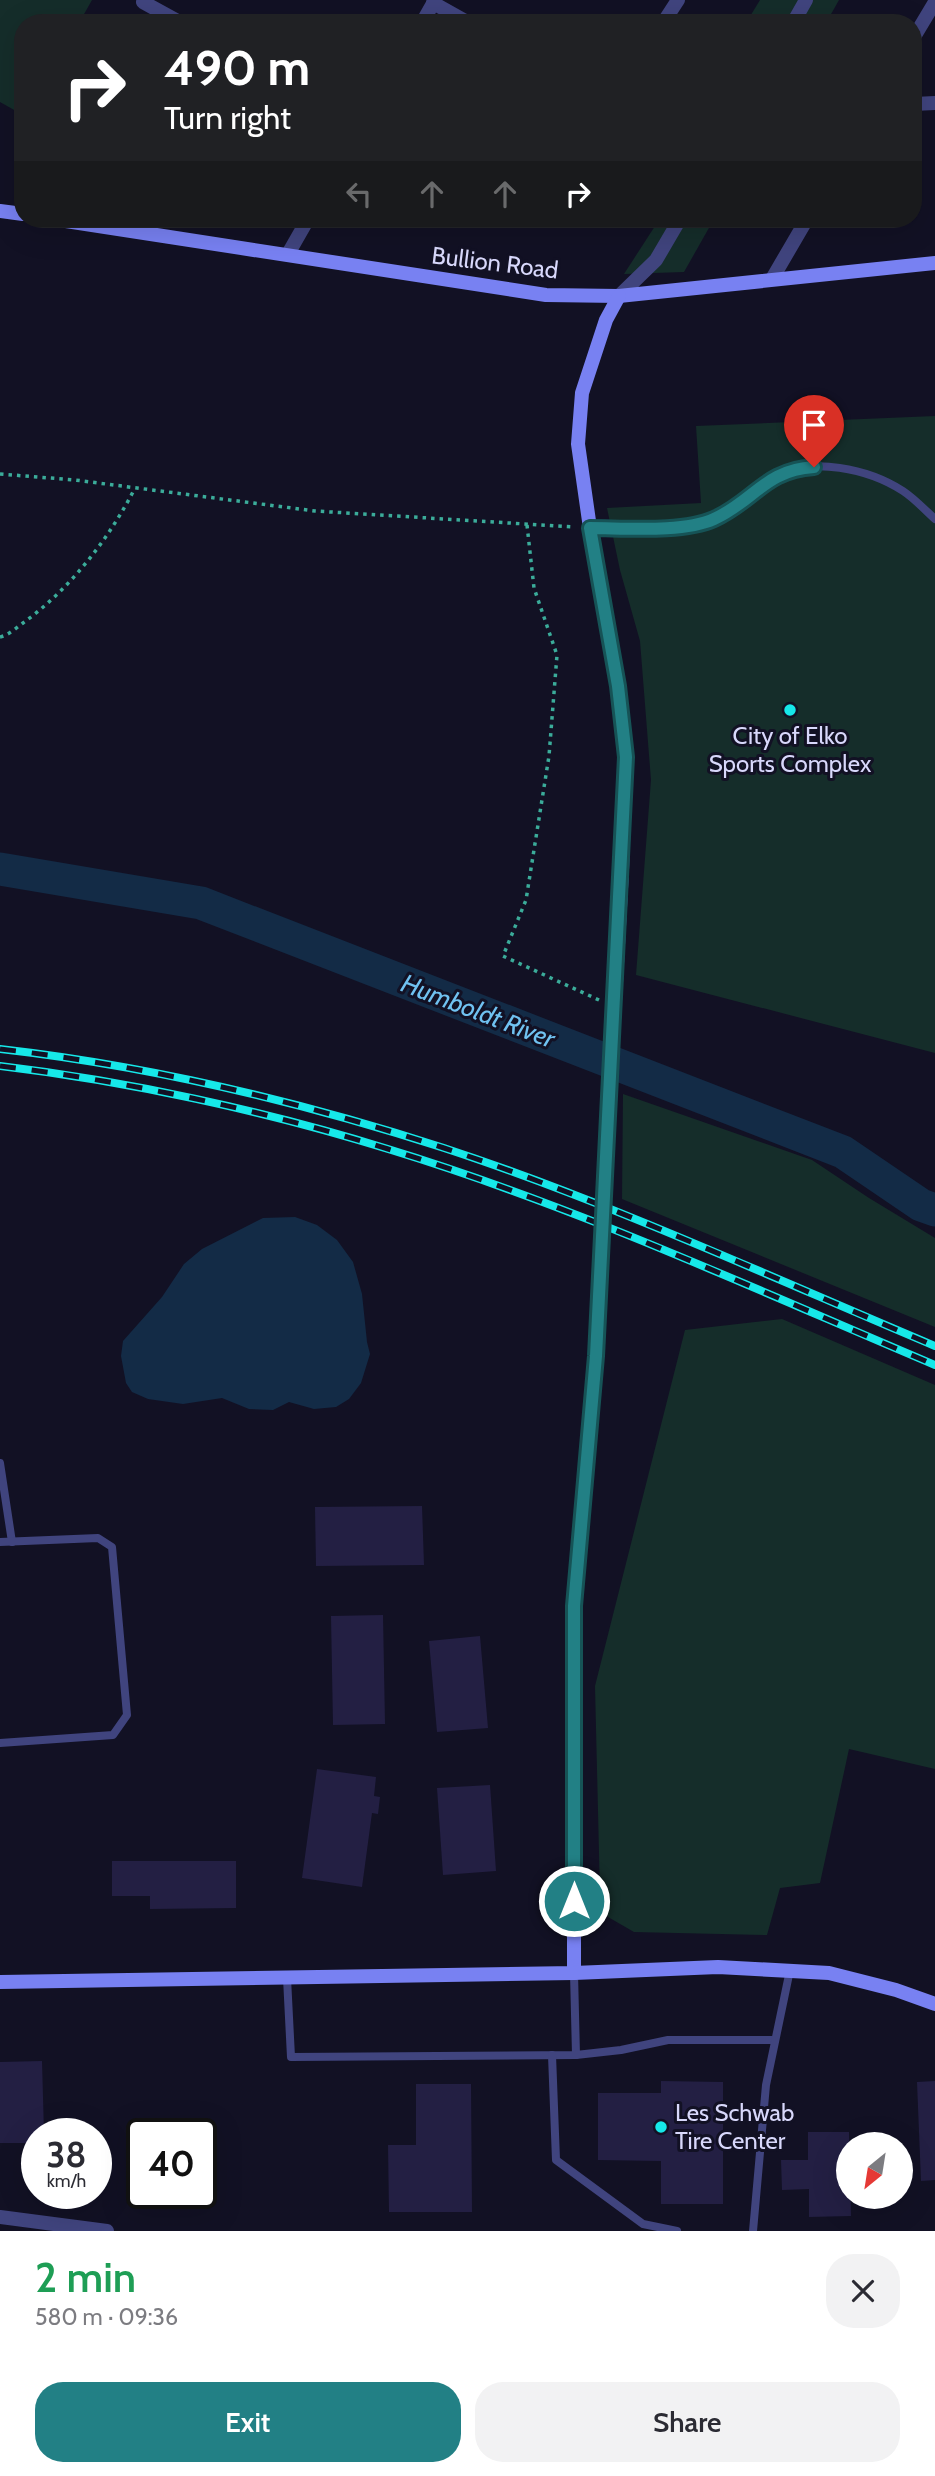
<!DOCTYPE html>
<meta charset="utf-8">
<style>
:root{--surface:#fff;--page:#f2f2f3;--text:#2b2b33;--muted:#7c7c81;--accent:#228085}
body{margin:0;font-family:Cabin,sans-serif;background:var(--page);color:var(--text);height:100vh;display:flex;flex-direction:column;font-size:26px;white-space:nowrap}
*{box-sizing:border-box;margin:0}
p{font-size:23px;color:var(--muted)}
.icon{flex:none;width:38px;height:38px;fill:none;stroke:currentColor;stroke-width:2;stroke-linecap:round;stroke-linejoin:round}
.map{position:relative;height:2231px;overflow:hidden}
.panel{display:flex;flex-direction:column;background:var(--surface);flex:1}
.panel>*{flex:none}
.hud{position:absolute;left:14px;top:14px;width:908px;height:214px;border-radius:28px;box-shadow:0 7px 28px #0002;background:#202124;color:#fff;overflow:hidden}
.needle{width:46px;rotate:210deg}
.fabs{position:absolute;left:836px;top:2132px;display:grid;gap:14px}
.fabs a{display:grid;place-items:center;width:77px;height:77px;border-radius:50%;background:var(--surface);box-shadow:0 7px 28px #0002;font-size:35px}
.speed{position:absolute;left:21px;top:2118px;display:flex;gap:14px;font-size:35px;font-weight:700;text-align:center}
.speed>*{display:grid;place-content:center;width:91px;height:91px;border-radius:50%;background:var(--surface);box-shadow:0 7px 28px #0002;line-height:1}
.speed small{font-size:18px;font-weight:400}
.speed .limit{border:4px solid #111;border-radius:10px;background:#fff;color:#111}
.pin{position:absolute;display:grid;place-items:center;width:60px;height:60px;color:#fff;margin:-72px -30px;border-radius:50% 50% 50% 0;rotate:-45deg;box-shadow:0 0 7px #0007}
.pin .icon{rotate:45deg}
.me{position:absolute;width:77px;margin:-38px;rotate:0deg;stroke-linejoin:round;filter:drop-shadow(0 0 5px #0008)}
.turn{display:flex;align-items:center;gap:24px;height:147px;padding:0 35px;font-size:32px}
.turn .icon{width:91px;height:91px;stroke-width:2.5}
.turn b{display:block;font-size:49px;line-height:60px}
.lanes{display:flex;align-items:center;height:66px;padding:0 35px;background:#0003;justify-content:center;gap:35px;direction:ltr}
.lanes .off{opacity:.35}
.round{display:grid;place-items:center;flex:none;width:74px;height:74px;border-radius:28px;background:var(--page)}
.summary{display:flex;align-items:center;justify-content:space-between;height:119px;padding:0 35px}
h1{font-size:42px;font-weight:600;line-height:52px;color:#1e9e55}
.button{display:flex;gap:14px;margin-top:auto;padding:14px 35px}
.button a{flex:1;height:80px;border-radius:28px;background:var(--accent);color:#fff;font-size:28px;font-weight:600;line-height:80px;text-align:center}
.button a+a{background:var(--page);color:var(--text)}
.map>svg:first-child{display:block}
.green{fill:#152d2a}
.water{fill:#132b46}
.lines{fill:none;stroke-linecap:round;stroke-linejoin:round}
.river{stroke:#132b46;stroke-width:33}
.building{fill:#231f43}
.path{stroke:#3bac9a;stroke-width:3.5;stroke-dasharray:3.5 5;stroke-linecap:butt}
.lane{stroke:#40447e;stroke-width:8}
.street{stroke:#40447e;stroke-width:14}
.secondary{stroke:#7881f2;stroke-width:14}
.rail-casing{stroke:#16e8e9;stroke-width:8}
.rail{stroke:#121124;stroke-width:5;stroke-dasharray:16;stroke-linecap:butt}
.secondary-bridge{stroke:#7881f2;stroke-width:14}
.route-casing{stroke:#165356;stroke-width:18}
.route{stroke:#228085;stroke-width:12}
.poi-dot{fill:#16e8e9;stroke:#121124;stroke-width:2.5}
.labels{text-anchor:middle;stroke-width:6;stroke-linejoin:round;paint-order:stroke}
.street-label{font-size:24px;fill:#d8d8fb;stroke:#121124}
.poi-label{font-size:24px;fill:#d8d8fb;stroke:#121124}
.water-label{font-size:26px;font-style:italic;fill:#70c2f1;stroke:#121124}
</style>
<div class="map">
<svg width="935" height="2231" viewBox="0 0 935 2231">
<rect width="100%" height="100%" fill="#121124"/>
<g class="green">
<path d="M0,0H92L79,23H23V115L0,102Z"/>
<path d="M760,0H839L826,23H746Z"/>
<path d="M649,219H714L684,272L624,274L657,223Z"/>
<path d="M935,416V1053L636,975L651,780L640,641L620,570L607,508L701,503L696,426Z"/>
<path d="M623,1094L812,1160L869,1198L935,1238V1327L622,1199Z"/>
<path d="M782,1319L935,1385V1769L849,1749L820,1883L780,1888L767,1935L634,1932L608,1917L600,1894L595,1686L685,1330Z"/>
</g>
<path class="water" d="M295,1217L317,1225L337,1240L353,1262L362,1294L367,1342L370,1354L361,1383L349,1399L336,1407L314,1409L289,1402L273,1410L249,1409L222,1398L183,1404L148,1399L132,1392L126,1383L121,1356L123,1341L162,1297L184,1264L202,1249L263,1218Z"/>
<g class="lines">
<path class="river" d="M0,869L201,903L843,1152L921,1205L935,1210"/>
</g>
<g class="building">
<path d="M422,1506L424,1565L316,1566L315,1507Z"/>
<path d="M383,1615L385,1724L333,1725L331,1616Z"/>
<path d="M480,1636L488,1728L437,1732L429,1641Z"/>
<path d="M317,1769L376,1777L374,1796L380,1797L378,1814L372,1813L362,1887L302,1878Z"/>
<path d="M490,1785L496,1871L443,1875L437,1788Z"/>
<path d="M112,1861H236V1908L150,1909V1896H112Z"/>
<path d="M42,2061L44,2133H37V2143H0V2062Z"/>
<path d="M661,2081L723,2082V2204H661V2161L598,2160V2093H661Z"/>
<path d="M935,2081V2180L921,2181L917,2082Z"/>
<path d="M416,2084H471L472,2212H389L388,2145H416Z"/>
<path d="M808,2132H849L851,2216L809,2217V2189L782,2190L781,2160H808Z"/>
</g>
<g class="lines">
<g class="path">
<path d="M0,474L75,480L315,511L574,527"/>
<path d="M527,525L534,588L557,655L549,756L526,900L503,956L599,1000"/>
<path d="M0,637C9,635 16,628 23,623C70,589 109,539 135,488"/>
</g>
<g class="lane">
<path d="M590,528C622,528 673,532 703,524C732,515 749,491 774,477C811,456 869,469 903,491C915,499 925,510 935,519"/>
<path d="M0,1463L12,1542"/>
<path d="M0,1542L98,1538L112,1547L127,1715L113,1735L0,1743"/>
<path d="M574,1973L576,2055"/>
<path d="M287,1978L291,2057L576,2055L621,2050L668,2040H775"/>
<path d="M552,2055L556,2160L643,2224L677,2231"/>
<path d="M753,2231L766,2085L790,1970"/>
</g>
<g class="street">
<path d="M143,2L181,23"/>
<path d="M433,3L469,23"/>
<path d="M422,23L435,0"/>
<path d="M663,23L678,0"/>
<path d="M793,23L806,0"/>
<path d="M914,37L935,2"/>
<path d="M914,104L935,103"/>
<path d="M288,254L308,219"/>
<path d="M772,279L807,219"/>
<path d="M619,296L656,260L680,219"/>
<path d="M0,2217L107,2231"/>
</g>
<g class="secondary">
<path d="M0,211L23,214"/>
<path d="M53,219L546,295L619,296L935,263"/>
<path d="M619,296L606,320L582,393L578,444L590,528L618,686L626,757L622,870"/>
<path d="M574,1973V1606L596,1356"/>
<path d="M0,1982L574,1973L718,1967L829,1973L896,1990L935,2004"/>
</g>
<g class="rail-casing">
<g id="rail">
<path d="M0,1049C150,1066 301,1102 444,1148C611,1203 773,1278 935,1346"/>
<path d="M0,1066C127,1081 266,1111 388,1149C575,1206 755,1289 935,1365"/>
</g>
</g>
<use href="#rail" class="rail"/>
<path class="secondary-bridge" d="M596,1356L622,870"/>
</g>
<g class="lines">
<g class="route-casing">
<path id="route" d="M574,1901V1606L596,1356L626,757L618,686L590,528C625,528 683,533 714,519C754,501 765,470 814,467"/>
</g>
<use href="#route" class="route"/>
</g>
<g class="poi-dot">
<circle cx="790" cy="710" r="7"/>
<circle cx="661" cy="2127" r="7"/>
</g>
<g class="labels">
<g class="street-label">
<text transform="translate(495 263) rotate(7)" y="8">Bullion Road</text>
</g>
<g class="poi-label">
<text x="790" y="744">City of Elko<tspan x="790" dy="28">Sports Complex</tspan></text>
<text x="675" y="2121" text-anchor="start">Les Schwab<tspan x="675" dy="28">Tire Center</tspan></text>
</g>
<g class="water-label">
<text transform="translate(478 1011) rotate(21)" y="9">Humboldt River</text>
</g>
</g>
</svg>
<div class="fabs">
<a><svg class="needle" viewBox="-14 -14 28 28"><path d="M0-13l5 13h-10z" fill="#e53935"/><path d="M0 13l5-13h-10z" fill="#7c7c81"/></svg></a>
</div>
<div class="speed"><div>38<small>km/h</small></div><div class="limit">40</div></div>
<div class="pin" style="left:814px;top:467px;background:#d93025"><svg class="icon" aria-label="arrive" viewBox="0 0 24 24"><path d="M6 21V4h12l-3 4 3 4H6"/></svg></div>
<svg class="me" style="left:574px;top:1901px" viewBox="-20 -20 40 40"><circle r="17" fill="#228085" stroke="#fff" stroke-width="3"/><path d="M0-11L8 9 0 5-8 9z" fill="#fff"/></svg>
<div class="hud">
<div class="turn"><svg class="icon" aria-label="right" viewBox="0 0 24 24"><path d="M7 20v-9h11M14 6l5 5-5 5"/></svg><div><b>490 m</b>Turn right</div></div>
<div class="lanes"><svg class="icon off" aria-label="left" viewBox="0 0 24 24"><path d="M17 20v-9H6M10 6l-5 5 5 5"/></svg><svg class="icon off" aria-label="ahead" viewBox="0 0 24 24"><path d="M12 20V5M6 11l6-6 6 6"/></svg><svg class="icon off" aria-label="ahead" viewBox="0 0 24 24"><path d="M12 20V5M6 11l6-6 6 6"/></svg><svg class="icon" aria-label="right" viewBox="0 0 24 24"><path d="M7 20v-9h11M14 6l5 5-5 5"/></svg></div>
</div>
</div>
<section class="panel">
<div class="summary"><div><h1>2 min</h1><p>580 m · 09:36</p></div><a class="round"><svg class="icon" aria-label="close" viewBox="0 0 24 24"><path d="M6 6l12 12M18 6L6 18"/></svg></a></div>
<div class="button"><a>Exit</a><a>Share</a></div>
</section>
